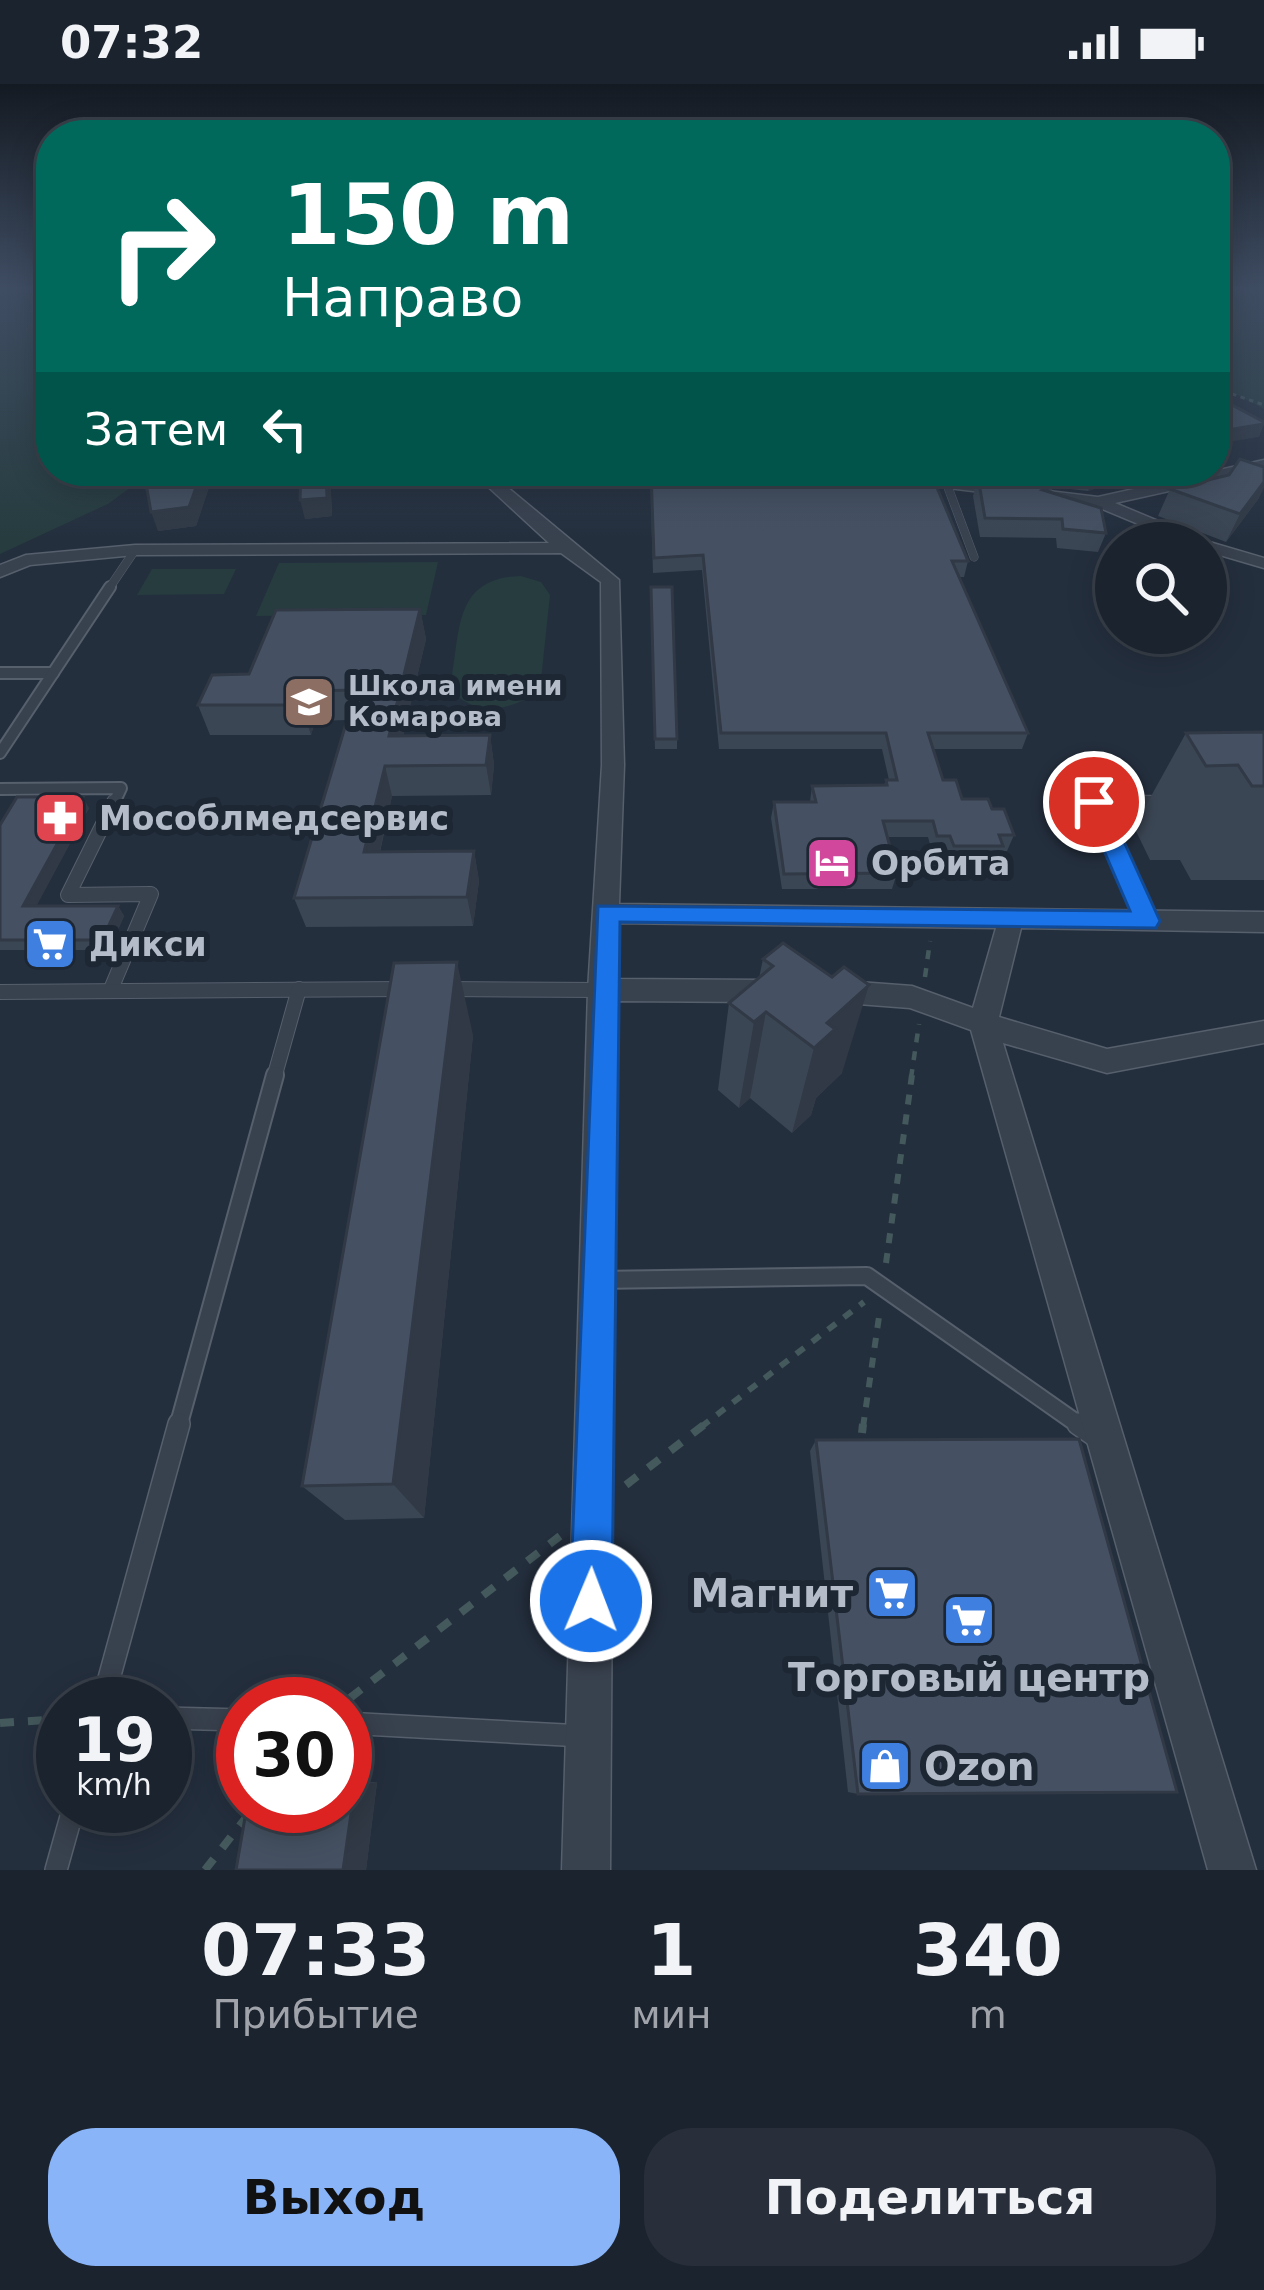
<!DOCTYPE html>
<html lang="ru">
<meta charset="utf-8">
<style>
:root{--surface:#1b232e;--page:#282f3a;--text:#f1f3f6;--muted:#a0a4aa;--line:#39404a;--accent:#8ab4f8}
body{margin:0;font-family:"DejaVu Sans",sans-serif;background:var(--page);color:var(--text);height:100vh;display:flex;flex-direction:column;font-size:45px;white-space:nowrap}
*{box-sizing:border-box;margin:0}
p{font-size:39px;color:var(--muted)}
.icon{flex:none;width:66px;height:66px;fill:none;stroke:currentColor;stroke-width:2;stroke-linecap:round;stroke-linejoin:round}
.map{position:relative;height:1786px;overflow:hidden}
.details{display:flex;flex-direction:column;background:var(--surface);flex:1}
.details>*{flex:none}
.banner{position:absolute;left:36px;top:36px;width:1194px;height:366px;border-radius:48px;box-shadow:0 6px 30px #0003,0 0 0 3px var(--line);background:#00695c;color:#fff;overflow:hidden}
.controls{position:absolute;left:1095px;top:438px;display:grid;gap:24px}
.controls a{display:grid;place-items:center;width:132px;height:132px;border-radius:50%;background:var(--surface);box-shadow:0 6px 30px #0003,0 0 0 3px var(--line);font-size:60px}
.speed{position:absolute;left:36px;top:1593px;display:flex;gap:24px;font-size:60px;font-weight:700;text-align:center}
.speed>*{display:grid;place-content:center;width:156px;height:156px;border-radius:50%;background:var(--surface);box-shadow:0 6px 30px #0003,0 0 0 3px var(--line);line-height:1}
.speed small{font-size:30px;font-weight:400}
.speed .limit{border:18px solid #d22;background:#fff;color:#111}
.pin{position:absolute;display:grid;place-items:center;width:102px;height:102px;color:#fff;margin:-51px;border:6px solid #fff;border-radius:50%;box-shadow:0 3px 12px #0007}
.me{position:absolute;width:132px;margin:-66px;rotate:1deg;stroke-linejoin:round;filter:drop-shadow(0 0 9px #0008)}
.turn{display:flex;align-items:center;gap:42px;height:252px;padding:0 48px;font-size:54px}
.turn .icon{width:156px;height:156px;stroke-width:2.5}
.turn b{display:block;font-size:84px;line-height:102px}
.then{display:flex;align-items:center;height:114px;padding:0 48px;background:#0003;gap:24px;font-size:45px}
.eta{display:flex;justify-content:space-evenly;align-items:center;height:204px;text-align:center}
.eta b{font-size:72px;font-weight:800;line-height:84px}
.cta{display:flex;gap:24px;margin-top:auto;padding:24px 48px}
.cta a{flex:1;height:138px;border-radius:48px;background:var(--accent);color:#111;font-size:48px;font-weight:800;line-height:138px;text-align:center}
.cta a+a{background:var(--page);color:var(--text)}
.status{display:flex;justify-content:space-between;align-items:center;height:84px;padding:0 60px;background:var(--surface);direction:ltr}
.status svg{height:33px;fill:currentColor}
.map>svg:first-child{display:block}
.green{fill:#263c3f}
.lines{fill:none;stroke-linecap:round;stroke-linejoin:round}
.lane-far4-casing{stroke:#565f6c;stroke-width:9}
.lane-far3-casing{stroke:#565f6c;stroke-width:14}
.lane-far2-casing{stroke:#565f6c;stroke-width:16}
.lane-far1-casing{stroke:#565f6c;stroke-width:20}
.lane-casing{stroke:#565f6c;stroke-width:24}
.street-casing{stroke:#565f6c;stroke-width:3}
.path-far3{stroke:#44595c;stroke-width:3;stroke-dasharray:4.5 4.5;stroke-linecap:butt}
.path-far2{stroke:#44595c;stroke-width:4.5;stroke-dasharray:9 9;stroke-linecap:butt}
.path-far1{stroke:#44595c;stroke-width:6;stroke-dasharray:10 10;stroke-linecap:butt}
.path{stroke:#44595c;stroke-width:8;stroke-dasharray:14 14;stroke-linecap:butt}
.lane-far4{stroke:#38414e;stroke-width:8}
.lane-far3{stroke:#38414e;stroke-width:10}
.lane-far2{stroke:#38414e;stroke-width:14}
.lane-far1{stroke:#38414e;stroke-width:16}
.lane{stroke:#38414e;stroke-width:21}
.street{fill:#38414e;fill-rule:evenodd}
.wall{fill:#3b4654}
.shaded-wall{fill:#303945}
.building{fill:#455162;stroke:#303945;stroke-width:3}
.route{fill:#1a73e8;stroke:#114b97;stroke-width:3}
.labels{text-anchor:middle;stroke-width:12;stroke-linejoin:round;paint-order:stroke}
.far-poi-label{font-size:27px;font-weight:bold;fill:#b4bcc9;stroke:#1d2633;text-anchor:start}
.poi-label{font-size:33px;font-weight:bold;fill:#b4bcc9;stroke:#1d2633;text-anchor:start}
.near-poi-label{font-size:39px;font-weight:bold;fill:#b4bcc9;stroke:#1d2633;text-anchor:end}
</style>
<div class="status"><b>07:32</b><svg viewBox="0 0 49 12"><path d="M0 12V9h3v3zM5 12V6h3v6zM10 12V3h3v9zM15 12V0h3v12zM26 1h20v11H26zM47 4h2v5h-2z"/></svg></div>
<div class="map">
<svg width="1264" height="1786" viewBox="0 0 1264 1786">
<rect width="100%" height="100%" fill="#242f3e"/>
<g class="green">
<path d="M0,204H51V387H153L108,420L0,470Z"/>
<path d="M1215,204H1264V325L1215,299Z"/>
<path d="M438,478L426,531L256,532L279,479Z"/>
<path d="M152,485H236L224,510L137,511Z"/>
<path d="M521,492L541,498L550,511L540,605C513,628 473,634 450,604C461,548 452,494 521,492Z"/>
</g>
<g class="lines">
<g class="lane-far4-casing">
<g id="lane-far4">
<path d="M946,398L974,473"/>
<path d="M108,506L135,466"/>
</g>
</g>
<g class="lane-far3-casing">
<g id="lane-far3">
<path d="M0,589H53"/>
<path d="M0,669L110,503"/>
<path d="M0,705L121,704L113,721"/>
<path d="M1095,721L1163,719"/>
</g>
</g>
<g class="lane-far2-casing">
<g id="lane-far2">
<path d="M1147,837L1094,718L1163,719"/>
<path d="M111,905L151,810L68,811L114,718"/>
<path d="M445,905L602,906"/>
<path d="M0,908L405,905"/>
<path d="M274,994L299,905"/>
</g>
</g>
<g class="lane-far1-casing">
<g id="lane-far1">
<path d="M597,1196L867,1192L1082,1343"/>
<path d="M178,1343L275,991"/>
</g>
</g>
<g class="lane-casing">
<g id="lane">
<path d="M1078,1340L1098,1354"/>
<path d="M102,1620L179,1340"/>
<path d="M165,1634L243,1636"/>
<path d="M345,1639L583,1652"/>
<path d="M56,1786L74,1722"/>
</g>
</g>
<g class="street-casing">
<g id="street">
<path d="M1264,376V386L1115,419L1206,457L1264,474V484L1206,467V459H1184L1095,422L849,392L841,387H886L1098,413Z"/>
<path d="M471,387H488L619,496L624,681L619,820L1264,828V848L1021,844L999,933L1107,965L1264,937V959L1107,989L1003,959L1256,1786H1208L971,946L910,924L832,918L822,915L818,907L822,899L832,896L912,902L973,924L996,844L618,839L616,895L782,896L792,899L796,907L792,915L782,918L616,917L610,1786H562L588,906L602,681L601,498L561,469L135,471L30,481L0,493V481L26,471L135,461L549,459Z"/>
</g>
</g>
<path class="path-far3" d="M1215,304L1264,321"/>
<g class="path-far2">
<path d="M925,893L930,857"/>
<path d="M911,994L919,940"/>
</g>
<g class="path-far1">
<path d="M886,1179L912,991"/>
<path d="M701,1343L864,1218"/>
<path d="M863,1343L880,1226"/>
</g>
<g class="path">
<path d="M862,1349L863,1340"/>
<path d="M626,1401L705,1340"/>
<path d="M350,1614L560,1452"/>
<path d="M0,1639L63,1635"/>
<path d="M205,1786L255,1722"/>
</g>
<use href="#lane-far4" class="lane-far4"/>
<use href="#lane-far3" class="lane-far3"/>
<use href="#lane-far2" class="lane-far2"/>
<use href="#lane-far1" class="lane-far1"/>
<use href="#lane" class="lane"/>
<use href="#street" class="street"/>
</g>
<g class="wall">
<path d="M152,387H216L219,394H212L196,442L158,447Z"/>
<path d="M239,387H330L332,432L305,435L301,389L241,392Z"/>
<path d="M650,387L771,392L968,477L964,493H958L1028,649L1022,665H933L943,696L962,715L992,725L1014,751L1007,767H1001L997,777H948L945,768H932L928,753H887L897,789L892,805H782L771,734L774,718H810L812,702L884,701L886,696H889L882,665H719L702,486L653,489Z"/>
<path d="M968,387H1148L1088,407L1053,403L1051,408L1106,449L1098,468L1057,464L1056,454L980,453L973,412L978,394L969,393Z"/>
<path d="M1170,405L1259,414L1226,458L1158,432Z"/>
<path d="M651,503L677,655V665H655Z"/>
<path d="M420,525L426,555L403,652L490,651L494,681L491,711L392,712L380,768L474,767L479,797L473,842L306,843L294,814L347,636L315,637L311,651H210L198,621L249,590Z"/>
<path d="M1264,648V796H1191L1180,776H1150L1134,743L1186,649Z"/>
<path d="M89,724L36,822H118L124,832L109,866H0V741Z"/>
<path d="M783,859L842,989L816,1014L811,1031L792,1049L750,1014L739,1024L718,1006L729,919L759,894L763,875Z"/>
<path d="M473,951L424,1434L345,1436L302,1402Z"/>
<path d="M816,1356L858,1710L848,1708L810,1367Z"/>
<path d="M377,1698L366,1786H236L345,1722V1699Z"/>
</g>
<g class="shaded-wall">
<path d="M1264,340L1259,353L1215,360V348Z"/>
<path d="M202,387H209L212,394L196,442L158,447L151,428Z"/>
<path d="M326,387H330L332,432L305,435L300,416Z"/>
<path d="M1111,387H1148L1088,407L1093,393Z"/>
<path d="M1264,398V404L1259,414L1226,458L1240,430Z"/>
<path d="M420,525L426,555L396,682L389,652Z"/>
<path d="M306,607L315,637L311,651L301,621Z"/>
<path d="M490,651L494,681L491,711L486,681Z"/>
<path d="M385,682L392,712L373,798L364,768Z"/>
<path d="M83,713L89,724L31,832L23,822Z"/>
<path d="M474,767L479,797L473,842L467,813Z"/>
<path d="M118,822L124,832L109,866L102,856Z"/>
<path d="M457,878L473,951L424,1434L393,1400Z"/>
<path d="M869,901L842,989L816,1014L811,1031L792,1049L814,964L827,939Z"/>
<path d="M766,928L750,1014L739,1024L754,938Z"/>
<path d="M377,1698L366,1786H343L355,1702Z"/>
</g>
<g class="building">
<path d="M1215,312L1264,338V340L1215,348Z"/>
<path d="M1240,375L1264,383V398L1240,430L1170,405L1229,391Z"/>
<path d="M152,387H202L189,423L151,428L145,394Z"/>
<path d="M301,387H326L327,414L300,416Z"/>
<path d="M651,387H771V392L933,394L968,477H952L1028,649H928L943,696H956L962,715H988L992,725H1004L1014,751H999L1003,762H954L950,752H937L933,737H883L897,789L784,790L774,718H816L812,702L887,701L886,696H897L886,649H721L703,471L654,474Z"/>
<path d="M1044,387H1111L1093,393Z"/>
<path d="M978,393L1053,402L1043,406L1101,424L1106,449L1063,445L1062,435L985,434Z"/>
<path d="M651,503H672L677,655H655Z"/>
<path d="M420,525L389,652L490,651L486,681L385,682L364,768L474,767L467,813L294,814L356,606L306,607L301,621H198L212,591L249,590L276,526Z"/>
<path d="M1264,648V702H1252L1238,681L1206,682L1186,649Z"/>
<path d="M17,713H83L23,822H118L102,856H0V741Z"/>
<path d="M783,859L832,893L844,883L869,901L827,939L835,945L814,964L766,928L754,938L729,919L773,882L763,875Z"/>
<path d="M457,878L393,1400L302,1402L394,879Z"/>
<path d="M1079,1355L1177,1708L858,1710L816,1356Z"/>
<path d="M345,1702H355L343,1786H236L247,1722H345Z"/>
</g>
<linearGradient id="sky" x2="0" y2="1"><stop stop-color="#141a22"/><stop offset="0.45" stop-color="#3f4d63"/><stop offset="1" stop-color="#3f4d63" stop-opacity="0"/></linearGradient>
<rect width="1264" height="454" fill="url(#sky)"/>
<path class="route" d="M1094,711L1106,718L1160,837L1156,844L620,838L612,1517L605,1532L591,1538L576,1532L570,1517L598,822L1130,827L1083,718Z"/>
<defs>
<g id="school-square" transform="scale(2.7)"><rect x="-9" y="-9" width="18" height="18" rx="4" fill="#8d6e63" stroke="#1d2633"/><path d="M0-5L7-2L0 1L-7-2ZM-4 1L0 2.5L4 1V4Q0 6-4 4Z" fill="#fff"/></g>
<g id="pharmacy-square" transform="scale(2.7)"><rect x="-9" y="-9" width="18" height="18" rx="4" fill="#e0444e" stroke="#1d2633"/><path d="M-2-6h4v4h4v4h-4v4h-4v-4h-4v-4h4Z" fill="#fff"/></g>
<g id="hotel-square" transform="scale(2.7)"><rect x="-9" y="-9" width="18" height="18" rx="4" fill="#d1479c" stroke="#1d2633"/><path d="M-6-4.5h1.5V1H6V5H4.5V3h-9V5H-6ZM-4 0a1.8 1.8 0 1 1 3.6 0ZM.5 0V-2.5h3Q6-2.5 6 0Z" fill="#fff"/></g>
<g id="supermarket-square" transform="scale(2.7)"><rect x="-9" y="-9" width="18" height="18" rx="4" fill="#3f7fe0" stroke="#1d2633"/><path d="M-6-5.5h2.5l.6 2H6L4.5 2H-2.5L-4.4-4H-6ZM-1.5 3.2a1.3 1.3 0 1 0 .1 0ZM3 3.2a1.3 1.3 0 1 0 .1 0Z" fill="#fff"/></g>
<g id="shop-square" transform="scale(2.7)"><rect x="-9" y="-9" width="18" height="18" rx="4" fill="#3f7fe0" stroke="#1d2633"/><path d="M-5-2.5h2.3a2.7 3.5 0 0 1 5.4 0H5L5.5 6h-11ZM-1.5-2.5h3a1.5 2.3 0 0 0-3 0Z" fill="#fff"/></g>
</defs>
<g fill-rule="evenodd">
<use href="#school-square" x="309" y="618"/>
<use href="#pharmacy-square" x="60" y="734"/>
<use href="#hotel-square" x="832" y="779"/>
<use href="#supermarket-square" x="50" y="860"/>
<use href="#supermarket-square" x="892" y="1509"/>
<use href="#supermarket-square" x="969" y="1536"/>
<use href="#shop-square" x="885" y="1682"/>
</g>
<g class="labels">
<g class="far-poi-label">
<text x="348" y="611">Школа имени<tspan x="348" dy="31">Комарова</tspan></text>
</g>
<g class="poi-label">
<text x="99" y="746">Мособлмедсервис</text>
<text x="871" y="791">Орбита</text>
<text x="89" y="872">Дикси</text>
</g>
<g class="near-poi-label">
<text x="853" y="1523">Магнит</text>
<text x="969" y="1607" text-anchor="middle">Торговый центр</text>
<text x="924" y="1696" text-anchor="start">Ozon</text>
</g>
</g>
</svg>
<div class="controls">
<a><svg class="icon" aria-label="search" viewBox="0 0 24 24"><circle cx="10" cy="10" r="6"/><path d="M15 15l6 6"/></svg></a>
</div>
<div class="speed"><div>19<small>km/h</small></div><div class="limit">30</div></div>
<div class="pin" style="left:1094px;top:718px;background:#d93025"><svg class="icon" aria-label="arrive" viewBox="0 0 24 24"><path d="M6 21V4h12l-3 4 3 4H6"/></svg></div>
<svg class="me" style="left:591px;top:1517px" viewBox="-20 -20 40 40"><circle r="17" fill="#1a73e8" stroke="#fff" stroke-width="3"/><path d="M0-11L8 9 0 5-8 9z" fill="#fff"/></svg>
<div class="banner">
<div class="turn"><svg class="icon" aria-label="right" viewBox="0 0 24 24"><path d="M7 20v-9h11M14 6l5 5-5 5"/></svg><div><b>150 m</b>Направо</div></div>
<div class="then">Затем<svg class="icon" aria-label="left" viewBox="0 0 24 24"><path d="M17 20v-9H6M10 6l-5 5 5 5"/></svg></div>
</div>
</div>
<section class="details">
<div class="eta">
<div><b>07:33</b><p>Прибытие</p></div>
<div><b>1</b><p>мин</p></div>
<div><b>340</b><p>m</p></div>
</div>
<div class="cta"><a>Выход</a><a>Поделиться</a></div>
</section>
